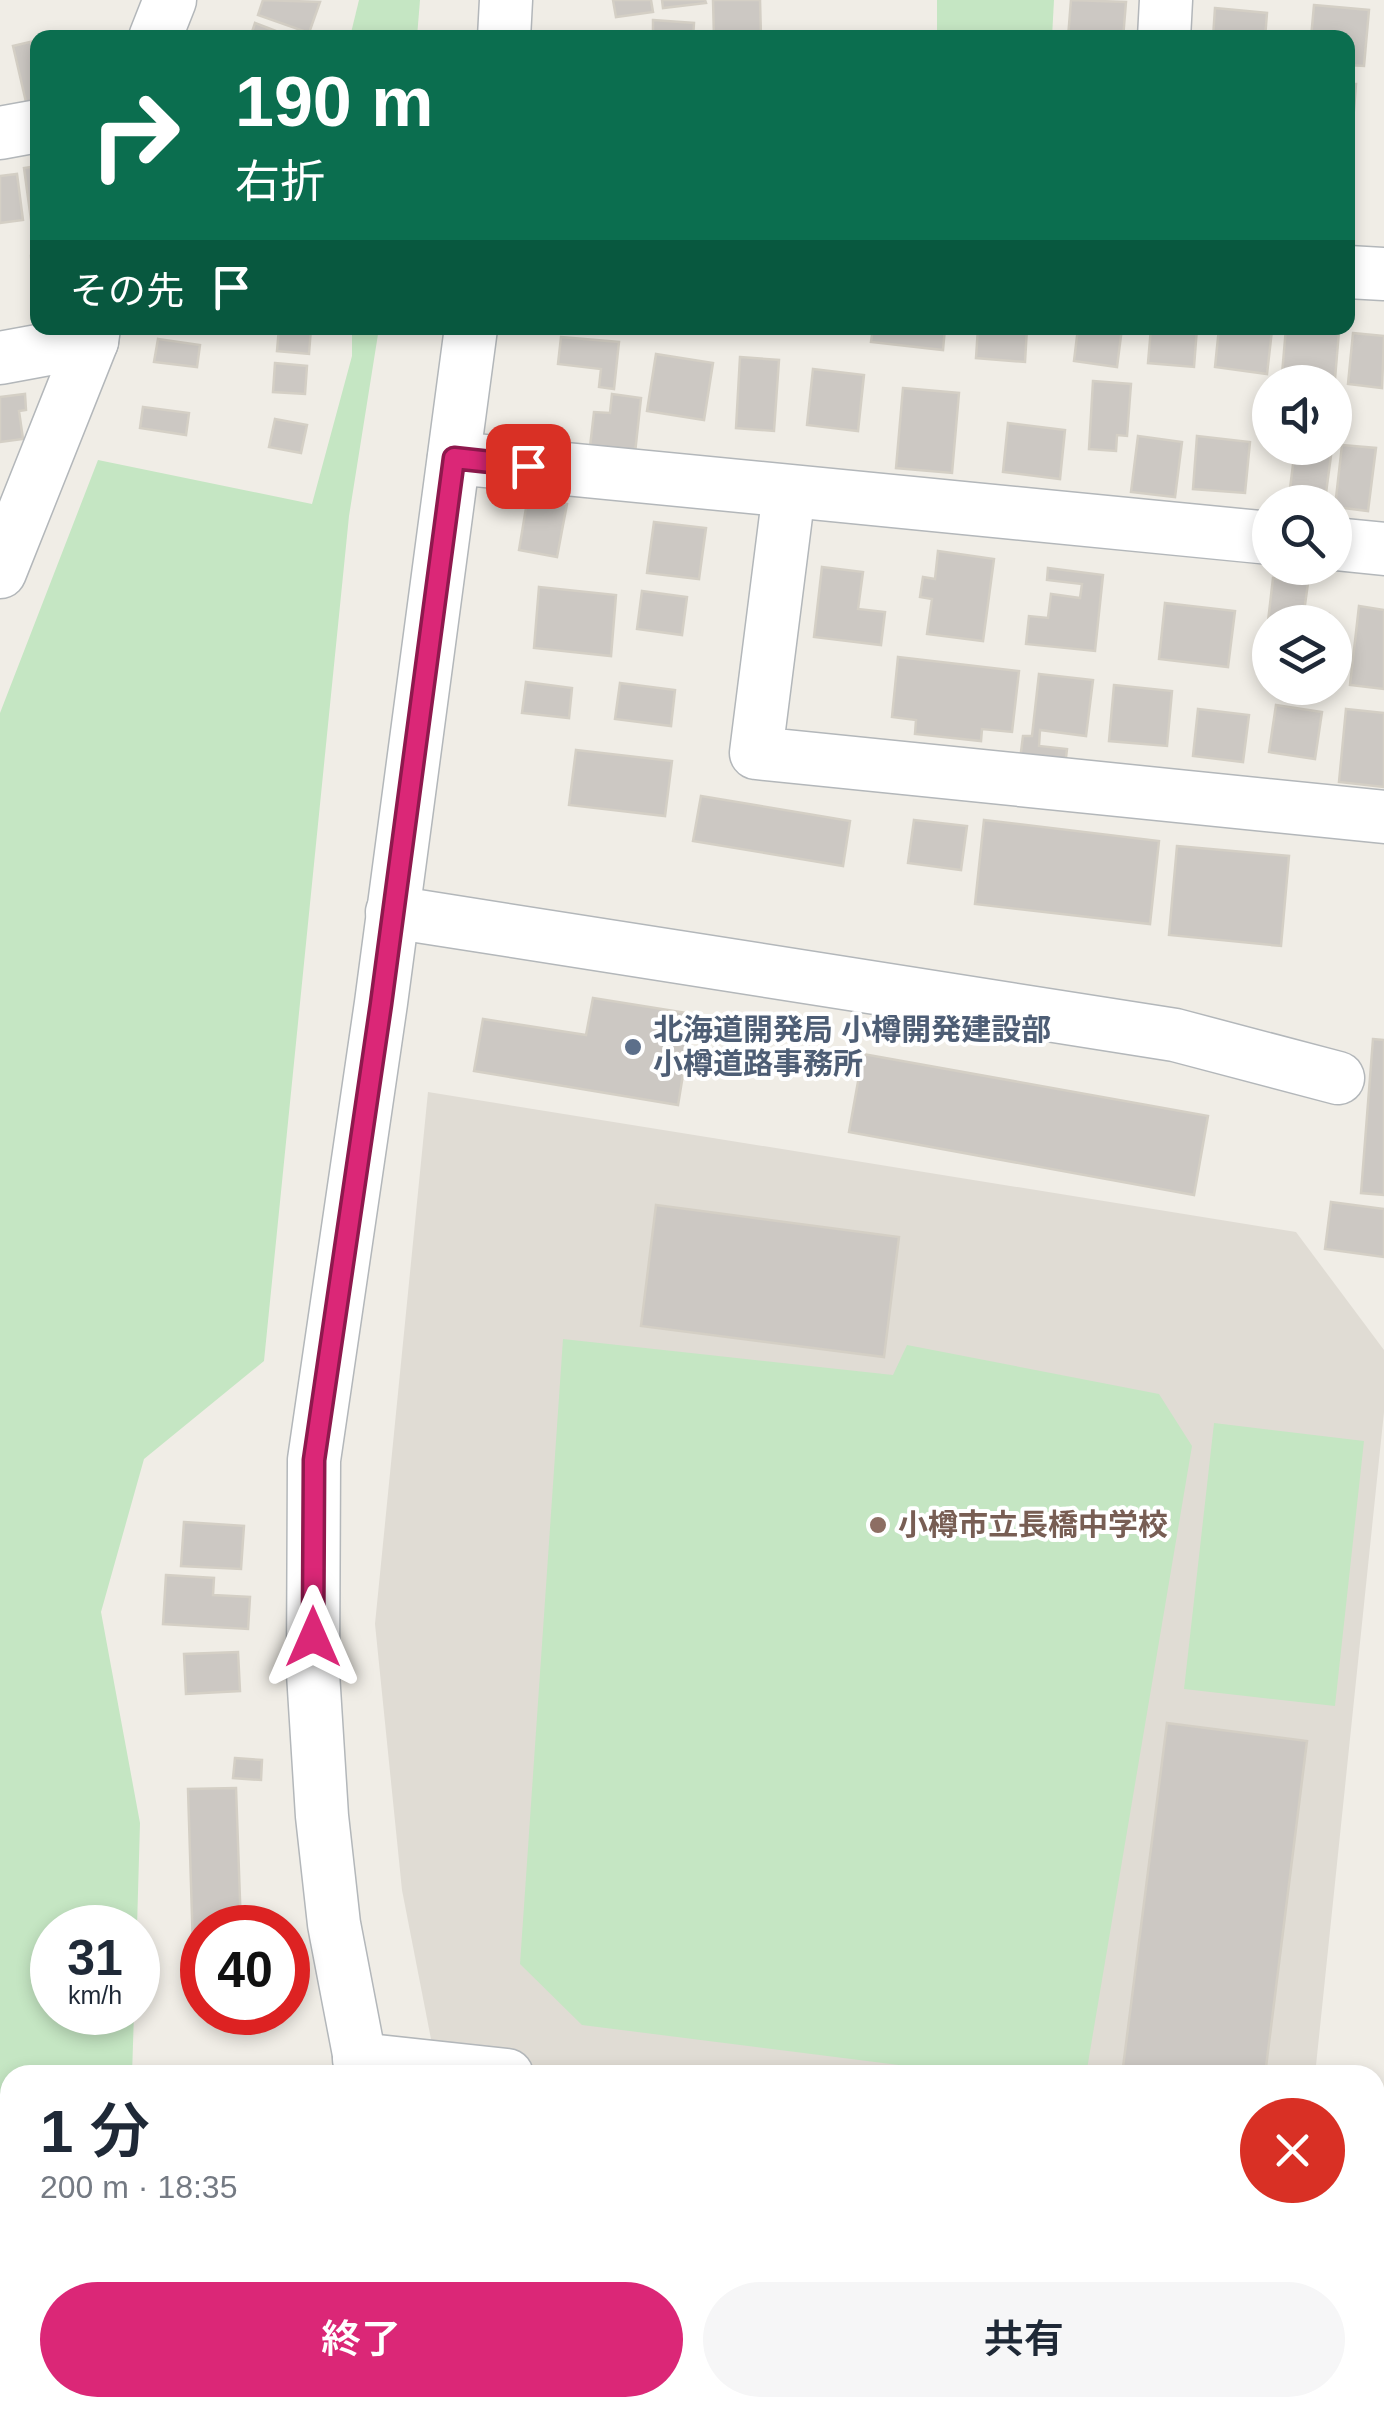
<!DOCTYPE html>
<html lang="ja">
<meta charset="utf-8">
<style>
:root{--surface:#fff;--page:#f6f6f7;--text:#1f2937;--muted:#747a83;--accent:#db2777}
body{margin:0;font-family:Arial,"Noto Sans JP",sans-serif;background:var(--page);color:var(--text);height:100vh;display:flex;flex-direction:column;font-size:38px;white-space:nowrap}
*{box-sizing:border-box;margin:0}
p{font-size:32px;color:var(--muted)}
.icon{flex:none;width:55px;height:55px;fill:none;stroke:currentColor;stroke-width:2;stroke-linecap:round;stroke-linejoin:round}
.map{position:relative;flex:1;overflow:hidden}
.details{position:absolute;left:0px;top:2065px;width:1385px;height:352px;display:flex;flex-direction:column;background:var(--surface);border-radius:30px 30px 0 0;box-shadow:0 5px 15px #0003}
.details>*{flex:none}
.banner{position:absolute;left:30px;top:30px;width:1325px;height:305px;border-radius:20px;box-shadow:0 5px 15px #0003;background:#0b6e4f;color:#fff;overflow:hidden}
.fabs{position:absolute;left:1252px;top:365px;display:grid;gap:20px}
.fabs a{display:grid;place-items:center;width:100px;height:100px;border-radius:50%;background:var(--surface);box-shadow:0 5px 15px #0003;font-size:50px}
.speed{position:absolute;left:30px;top:1905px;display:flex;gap:20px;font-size:50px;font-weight:700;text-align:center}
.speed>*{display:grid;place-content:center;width:130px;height:130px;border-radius:50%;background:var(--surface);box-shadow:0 5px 15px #0003;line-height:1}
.speed small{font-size:25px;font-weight:400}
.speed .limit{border:15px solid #d22;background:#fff;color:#111}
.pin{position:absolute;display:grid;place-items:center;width:85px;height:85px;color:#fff;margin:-42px;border-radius:20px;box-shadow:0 5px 15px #0006}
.me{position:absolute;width:110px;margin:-55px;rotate:0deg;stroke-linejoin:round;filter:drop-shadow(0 0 8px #0008)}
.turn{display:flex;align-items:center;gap:35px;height:210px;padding:0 40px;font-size:45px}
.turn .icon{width:130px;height:130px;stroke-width:2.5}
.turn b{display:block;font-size:70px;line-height:85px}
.then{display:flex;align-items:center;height:95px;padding:0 40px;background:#0003;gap:20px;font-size:38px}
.round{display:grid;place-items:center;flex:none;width:105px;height:105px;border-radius:52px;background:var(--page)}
.summary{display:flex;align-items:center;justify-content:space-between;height:170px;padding:0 40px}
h1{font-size:60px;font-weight:600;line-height:75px}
.action{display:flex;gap:20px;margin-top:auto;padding:20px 40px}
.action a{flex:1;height:115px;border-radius:60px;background:var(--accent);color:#fff;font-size:40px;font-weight:600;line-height:115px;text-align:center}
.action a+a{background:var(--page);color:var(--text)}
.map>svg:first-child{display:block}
.education{fill:#e0dcd4}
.green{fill:#c5e6c3}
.building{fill:#ccc8c3;stroke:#d4cfc5;stroke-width:2.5}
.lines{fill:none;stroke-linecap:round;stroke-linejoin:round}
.minor-casing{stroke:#b3b7ba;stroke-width:55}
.minor{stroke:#fff;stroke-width:52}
.route-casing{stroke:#8e194d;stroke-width:25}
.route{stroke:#db2777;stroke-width:18}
.service-dot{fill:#5c6f8a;stroke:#fff;stroke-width:4}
.education-dot{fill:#8d6e63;stroke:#fff;stroke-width:4}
.labels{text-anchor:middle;stroke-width:8;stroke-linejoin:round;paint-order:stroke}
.service-label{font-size:30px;font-weight:bold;fill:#4e5e75;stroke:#fff;text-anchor:start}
.education-label{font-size:30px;font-weight:bold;fill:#785e54;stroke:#fff;text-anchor:start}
</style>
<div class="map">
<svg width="1384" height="2416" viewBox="0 0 1384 2416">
<rect width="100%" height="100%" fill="#f0ede6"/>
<g class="education">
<path d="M428,1092L1296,1232L1384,1350V1412L1315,2075H438L402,1890L375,1624Z"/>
<path d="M653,2408H1281L1280,2416H659Z"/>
</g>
<g class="green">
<path d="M359,0H420L417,37H350Z"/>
<path d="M937,0H1054L1052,37H937Z"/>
<path d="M352,328H379L349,516L264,1361L144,1459L101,1612L140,1823L137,1927L52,1928V2012L134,2013L132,2075H10V2408H160L145,2416H0V713L98,460L312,504L352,356Z"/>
<path d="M563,1339L893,1375L907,1345L1159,1394L1192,1446L1086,2075H978L582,2025L520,1964Z"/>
<path d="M1214,1423L1364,1441L1335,1706L1184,1689Z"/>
</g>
<g class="building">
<path d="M263,0L320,2L309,33L258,15Z"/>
<path d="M613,0H651L653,12L616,17Z"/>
<path d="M662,0H705L706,3L663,8Z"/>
<path d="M713,0H760L761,38H714Z"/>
<path d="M1071,0L1126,2L1123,38H1068Z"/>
<path d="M1314,5L1369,10L1364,66L1348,65V38H1311Z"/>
<path d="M1215,8L1267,13L1265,38H1213Z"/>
<path d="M653,20L694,23L693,38H653Z"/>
<path d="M255,23L294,38H250Z"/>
<path d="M38,40V99L26,102L13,46Z"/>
<path d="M1348,84H1356L1350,160H1348Z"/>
<path d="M38,166V227H32L24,168Z"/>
<path d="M17,174L23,220L0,223V176Z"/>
<path d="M31,256H38V311L35,312Z"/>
<path d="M279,328H311L309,354L277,351Z"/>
<path d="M873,328H945L943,350L871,342Z"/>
<path d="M978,328H1027L1025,362L976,358Z"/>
<path d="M1078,328H1122L1117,367L1074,361Z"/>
<path d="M1151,328H1197L1194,367L1148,363Z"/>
<path d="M1219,328L1272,330L1267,374L1215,367Z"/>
<path d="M1286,328L1339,331L1335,379L1282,374Z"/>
<path d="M1353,333L1384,336L1382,388L1348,384Z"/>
<path d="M561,337L619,342L614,389L599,387L601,369L558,364Z"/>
<path d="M158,339L200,345L197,367L154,362Z"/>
<path d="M656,354L713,363L704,420L647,411Z"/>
<path d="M740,357L779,360L774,431L736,428Z"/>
<path d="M275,363L307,366L305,394L273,392Z"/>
<path d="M813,369L864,375L858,431L807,425Z"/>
<path d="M1093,381L1131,384L1127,436L1117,435L1116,451L1089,449Z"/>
<path d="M903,388L959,393L952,473L896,468Z"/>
<path d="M25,394L26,410L19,411L23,439L0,442V397Z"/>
<path d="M612,394L641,398L635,453L590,447L594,412L610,413Z"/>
<path d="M143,407L189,413L186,435L140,428Z"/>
<path d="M275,419L307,425L301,453L269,447Z"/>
<path d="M1008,423L1065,430L1060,479L1003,472Z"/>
<path d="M1138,436L1182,442L1175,497L1131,492Z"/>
<path d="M1197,436L1250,442L1245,493L1193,489Z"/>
<path d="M1342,445L1376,448L1368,511L1335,507Z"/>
<path d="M1295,448H1332L1326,493L1290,489Z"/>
<path d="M528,496L567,504L557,557L519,550Z"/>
<path d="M654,522L706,528L699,579L647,573Z"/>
<path d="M938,551L994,559L983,641L927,634L932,599L920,597L923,577L935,579Z"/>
<path d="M822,567L863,572L858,609L885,612L881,645L814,637Z"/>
<path d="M1048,568L1103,575L1095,651L1026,644L1029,616L1048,618L1051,594L1080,598L1082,584L1047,580Z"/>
<path d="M1273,578L1308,583L1304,612L1329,614V622H1270V665H1263Z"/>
<path d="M539,587L616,595L611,656L534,648Z"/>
<path d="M642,591L687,597L682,635L637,629Z"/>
<path d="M1165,603L1235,611L1228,667L1159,659Z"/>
<path d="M1359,606L1384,610V689L1350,685Z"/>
<path d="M898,657L1019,671L1012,732L982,729L981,741L915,734L916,720L892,717Z"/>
<path d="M1039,674L1093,680L1086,736L1040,730L1039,746L1067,749L1065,766L1020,760L1023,736H1032Z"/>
<path d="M526,682L572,688L569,718L522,713Z"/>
<path d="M620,683L675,690L671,726L615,719Z"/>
<path d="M1114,685L1172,691L1167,746L1109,741Z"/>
<path d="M1276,705L1322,712L1315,759L1269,752Z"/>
<path d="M1198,709L1249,715L1243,762L1193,756Z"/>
<path d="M1346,709L1384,713V787L1339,782Z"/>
<path d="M576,750L672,761L665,816L569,805Z"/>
<path d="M701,796L850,821L843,866L693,841Z"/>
<path d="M914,820L967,826L961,870L908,863Z"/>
<path d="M984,820L1159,841L1150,924L975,904Z"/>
<path d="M1177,846L1289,856L1281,946L1169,935Z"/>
<path d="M593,998L693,1014L678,1105L474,1071L483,1019L586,1035Z"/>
<path d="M1373,1039L1384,1040V1195L1361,1193Z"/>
<path d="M863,1054L1208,1116L1194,1195L849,1132Z"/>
<path d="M1331,1202L1384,1209V1257L1325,1249Z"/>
<path d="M656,1205L899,1237L884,1357L641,1326Z"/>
<path d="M184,1522L244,1526L241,1569L181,1566Z"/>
<path d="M166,1575L214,1578L213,1595L250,1597L248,1629L163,1624Z"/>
<path d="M238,1652L240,1691L186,1694L184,1654Z"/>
<path d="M1167,1723L1307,1741L1265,2075H1122Z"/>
<path d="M235,1758L262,1760L261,1780L233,1778Z"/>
<path d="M236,1788L241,1928H202V1948H193L188,1789Z"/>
<path d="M231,2408H340L338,2416H230Z"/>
<rect x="525" y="2408" width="46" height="8"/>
</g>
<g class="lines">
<g class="minor-casing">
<g id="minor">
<path d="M155,38L170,0"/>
<path d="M504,38L506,0"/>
<path d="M1164,38L1166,0"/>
<path d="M0,133L38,126"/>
<path d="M1348,272L1384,274"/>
<path d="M0,358L92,341"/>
<path d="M454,458L1270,538"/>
<path d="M789,492L756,753L1384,817"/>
<path d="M1335,544L1384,549"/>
<path d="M0,572L92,341L94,328"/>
<path d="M392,912L1175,1035L1338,1078"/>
<path d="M359,2059L507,2075"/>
<path d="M363,2075L334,1924L322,1816L313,1673L314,1460L381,1003L471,328"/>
<path d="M435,2408L437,2416"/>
</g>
</g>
<use href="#minor" class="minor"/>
</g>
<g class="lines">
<g class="route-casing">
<path id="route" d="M313,1637L314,1460L381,1004L454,458L528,466"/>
</g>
<use href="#route" class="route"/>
</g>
<circle class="service-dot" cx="633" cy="1047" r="10"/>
<circle class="education-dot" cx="878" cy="1525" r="10"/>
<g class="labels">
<g class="service-label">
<text x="653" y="1040">北海道開発局 小樽開発建設部<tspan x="653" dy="34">小樽道路事務所</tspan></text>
</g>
<g class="education-label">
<text x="898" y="1535">小樽市立長橋中学校</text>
</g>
</g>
</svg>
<div class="fabs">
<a><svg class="icon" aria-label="sound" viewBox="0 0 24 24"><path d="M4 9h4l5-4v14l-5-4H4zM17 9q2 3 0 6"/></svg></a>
<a><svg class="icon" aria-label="search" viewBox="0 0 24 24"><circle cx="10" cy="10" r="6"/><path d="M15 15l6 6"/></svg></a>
<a><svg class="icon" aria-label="layers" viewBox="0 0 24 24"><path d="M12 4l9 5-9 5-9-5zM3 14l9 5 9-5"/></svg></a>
</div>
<div class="speed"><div>31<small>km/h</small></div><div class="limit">40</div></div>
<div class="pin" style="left:528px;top:466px;background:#d93025"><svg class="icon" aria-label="arrive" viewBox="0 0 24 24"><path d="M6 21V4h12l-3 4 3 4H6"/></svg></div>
<svg class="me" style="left:313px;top:1637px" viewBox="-20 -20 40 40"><path d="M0-17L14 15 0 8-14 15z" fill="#db2777" stroke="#fff" stroke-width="4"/></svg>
<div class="banner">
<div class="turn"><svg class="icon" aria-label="right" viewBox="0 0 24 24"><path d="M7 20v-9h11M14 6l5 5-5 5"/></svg><div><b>190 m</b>右折</div></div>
<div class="then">その先<svg class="icon" aria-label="arrive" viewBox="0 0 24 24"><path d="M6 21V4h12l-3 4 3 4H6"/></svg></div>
</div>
<section class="details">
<div class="summary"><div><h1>1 分</h1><p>200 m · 18:35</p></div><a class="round" style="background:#d93025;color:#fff"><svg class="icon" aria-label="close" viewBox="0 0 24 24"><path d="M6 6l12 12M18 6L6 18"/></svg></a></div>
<div class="action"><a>終了</a><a>共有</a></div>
</section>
</div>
